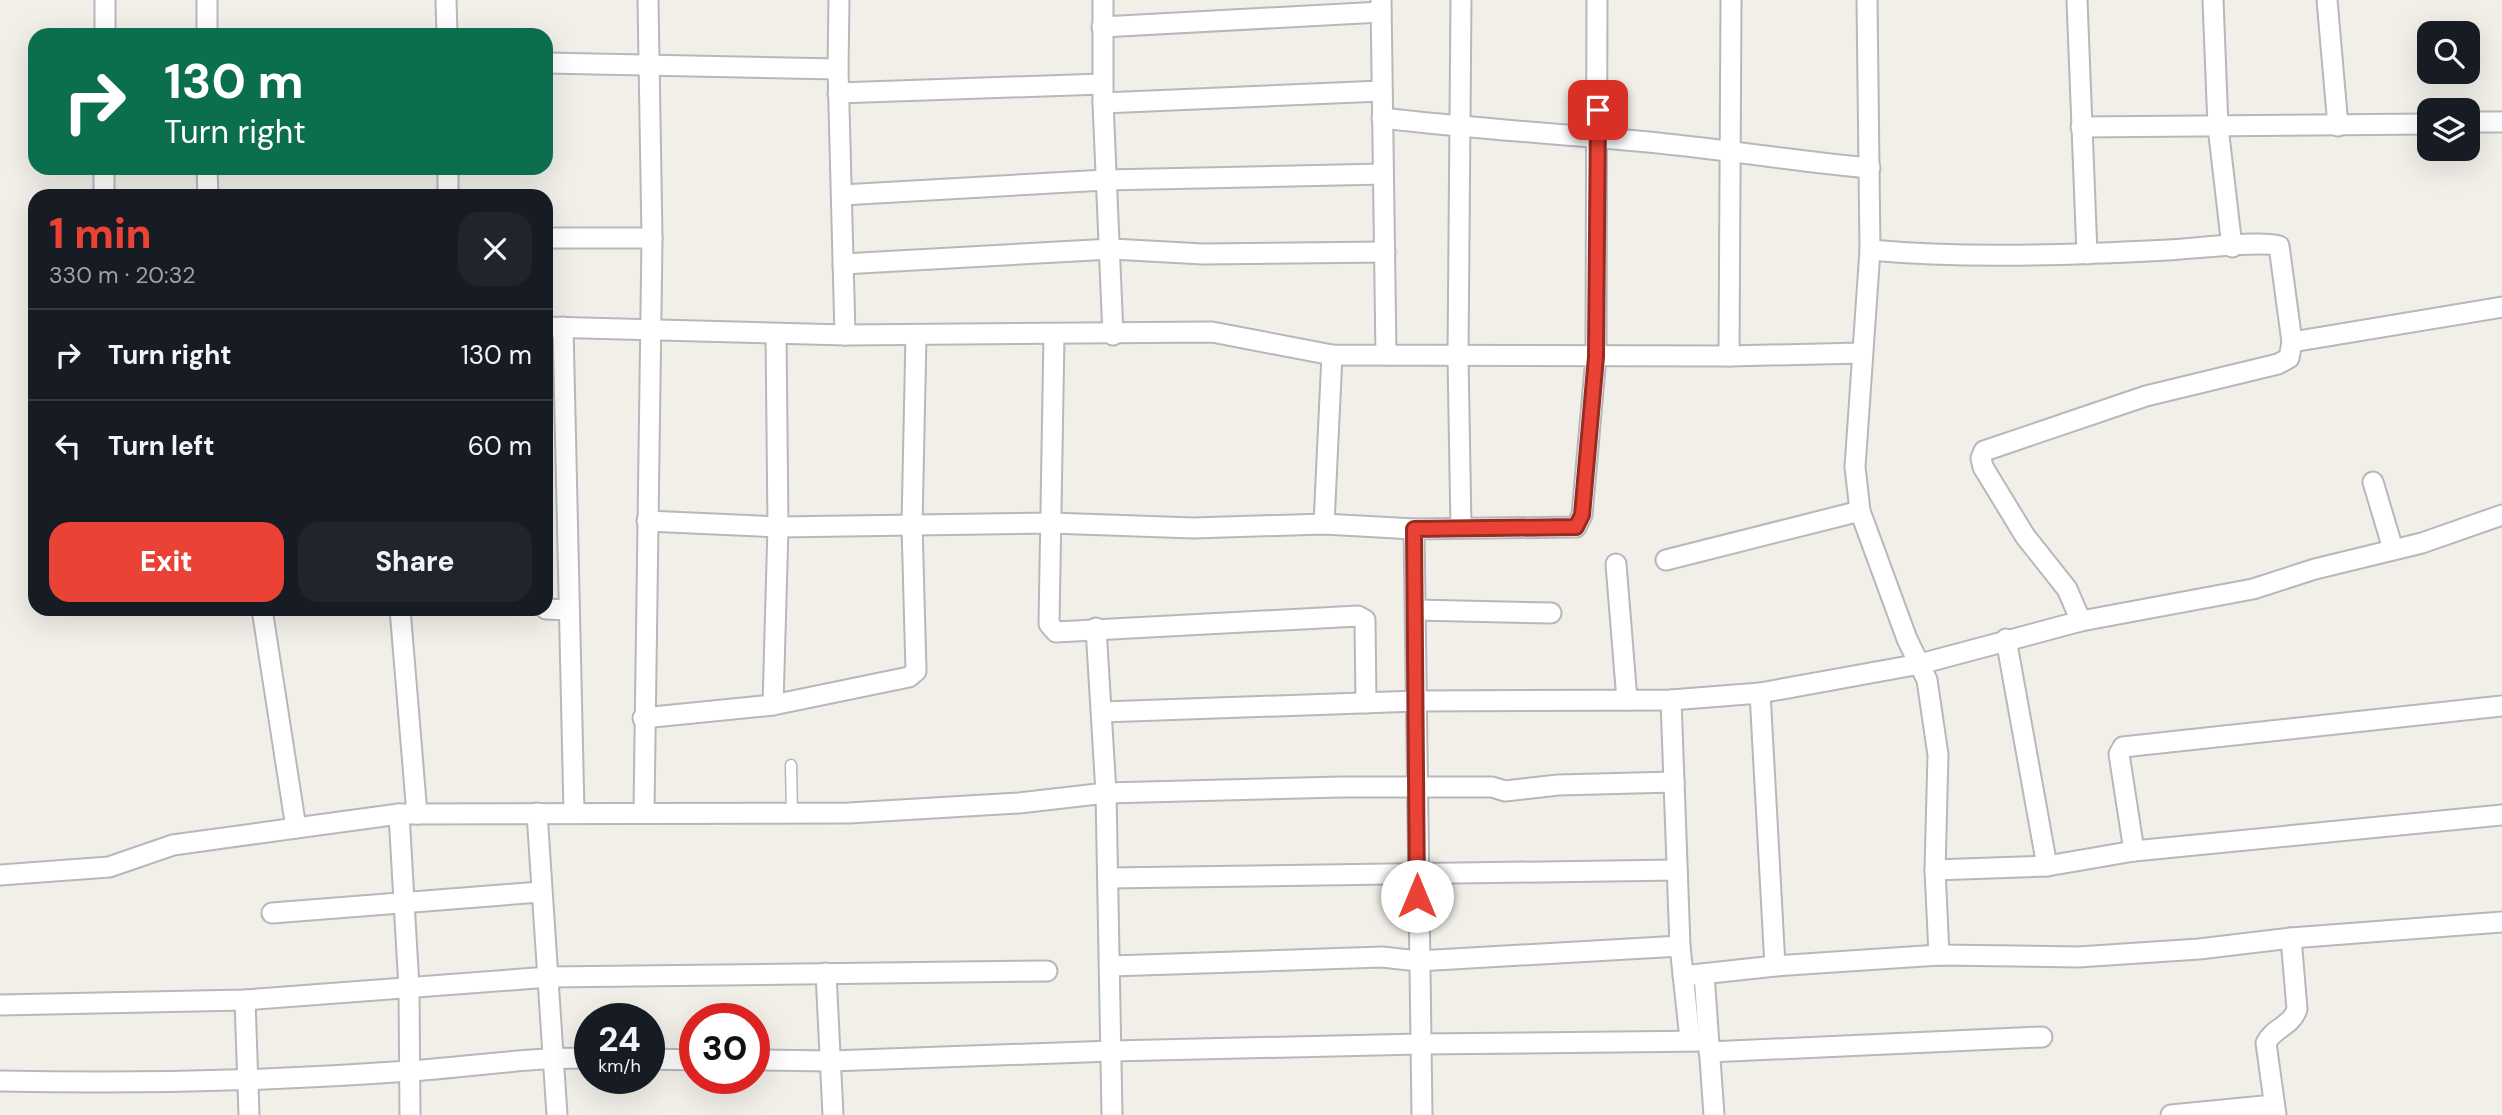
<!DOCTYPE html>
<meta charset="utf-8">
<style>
:root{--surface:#171b24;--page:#20242c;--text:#f1f3f6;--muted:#9ea1a6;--line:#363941;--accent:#ea4335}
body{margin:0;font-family:"DM Sans",sans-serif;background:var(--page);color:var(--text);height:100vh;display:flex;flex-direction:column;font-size:26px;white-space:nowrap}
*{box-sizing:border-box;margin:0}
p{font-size:23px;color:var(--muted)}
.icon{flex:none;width:38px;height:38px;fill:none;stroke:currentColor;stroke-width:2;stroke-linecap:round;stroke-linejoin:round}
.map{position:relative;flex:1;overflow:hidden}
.side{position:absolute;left:28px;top:189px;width:525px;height:427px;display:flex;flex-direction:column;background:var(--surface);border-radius:21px;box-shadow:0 7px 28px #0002}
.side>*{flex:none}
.banner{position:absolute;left:28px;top:28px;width:525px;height:147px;border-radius:21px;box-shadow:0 7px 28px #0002;background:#0b6e4f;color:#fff;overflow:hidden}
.fabs{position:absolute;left:2417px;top:21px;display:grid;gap:14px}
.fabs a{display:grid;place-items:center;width:63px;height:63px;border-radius:14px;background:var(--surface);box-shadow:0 7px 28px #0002;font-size:35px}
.speed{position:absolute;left:574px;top:1003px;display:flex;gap:14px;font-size:35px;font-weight:700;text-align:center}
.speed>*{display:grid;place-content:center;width:91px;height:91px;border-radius:50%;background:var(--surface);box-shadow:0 7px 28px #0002;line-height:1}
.speed small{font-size:18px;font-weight:400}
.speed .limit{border:10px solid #d22;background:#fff;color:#111}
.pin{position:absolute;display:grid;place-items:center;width:60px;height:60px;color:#fff;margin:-30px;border-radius:14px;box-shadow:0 4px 10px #0006}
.me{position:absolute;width:77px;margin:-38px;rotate:0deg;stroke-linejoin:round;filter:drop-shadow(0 0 5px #0008)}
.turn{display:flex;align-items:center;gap:24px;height:147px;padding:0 21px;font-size:32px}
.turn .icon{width:91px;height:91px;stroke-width:2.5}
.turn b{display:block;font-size:49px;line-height:60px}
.round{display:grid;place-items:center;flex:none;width:74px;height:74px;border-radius:21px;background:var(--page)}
.headline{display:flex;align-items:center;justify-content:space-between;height:119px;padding:0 21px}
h1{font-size:42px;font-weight:800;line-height:52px;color:var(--accent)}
.primary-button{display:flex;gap:14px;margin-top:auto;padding:14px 21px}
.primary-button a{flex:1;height:80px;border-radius:21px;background:var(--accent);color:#fff;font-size:28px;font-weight:800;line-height:80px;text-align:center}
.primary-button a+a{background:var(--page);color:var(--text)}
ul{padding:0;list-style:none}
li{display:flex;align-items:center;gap:21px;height:91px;padding:0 21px;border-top:2px solid var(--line)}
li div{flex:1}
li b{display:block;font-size:26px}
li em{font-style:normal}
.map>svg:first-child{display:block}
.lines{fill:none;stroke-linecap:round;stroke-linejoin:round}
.service-casing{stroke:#b5b8bc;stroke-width:13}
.minor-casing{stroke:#b5b8bc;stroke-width:23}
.service{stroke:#fff;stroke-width:10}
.minor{stroke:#fff;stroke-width:19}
.route-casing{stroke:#982c22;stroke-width:18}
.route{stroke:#ea4335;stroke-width:12}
</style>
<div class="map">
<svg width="2502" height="1115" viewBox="0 0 2502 1115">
<rect width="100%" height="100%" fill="#f1efe8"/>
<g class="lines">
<g class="service-casing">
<path id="service" d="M791,765L792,812"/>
</g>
<g class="minor-casing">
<g id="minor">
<path d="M207,0V35"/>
<path d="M446,0L447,35"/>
<path d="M839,0L838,69L845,335"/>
<path d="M1103,0V103L1113,335"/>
<path d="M1381,0L1386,355"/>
<path d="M1461,0L1458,357L1461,528"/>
<path d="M1867,0L1870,250L1855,467L1860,511L1907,639L1927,680L1938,755L1935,870L1939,955"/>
<path d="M2077,0L2087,254"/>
<path d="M2213,0L2218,127L2232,247"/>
<path d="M2327,0L2338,126"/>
<path d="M1102,27L1381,12"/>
<path d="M105,35V0"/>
<path d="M546,63L838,69"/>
<path d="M838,93L1102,84"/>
<path d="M1103,103L1381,91"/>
<path d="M1382,118C1474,129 1566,134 1658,143C1729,150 1799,162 1870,168"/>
<path d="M2468,122H2502"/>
<path d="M2081,127L2429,124"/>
<path d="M207,168L208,196"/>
<path d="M448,168V196"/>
<path d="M842,195L1105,180L1383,174"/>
<path d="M104,196V168"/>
<path d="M546,238H652"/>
<path d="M1870,250C1969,259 2069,255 2168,250C2191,249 2263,240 2279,246L2292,342L2289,358L2278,364L2146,396L1984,451L1981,458L1983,467L2025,536L2067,589L2081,621"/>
<path d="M843,264L1112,249L1203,254L1385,252"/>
<path d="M546,327L845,335L1212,332L1332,355L1729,356L1861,353"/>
<path d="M563,327L574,812"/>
<path d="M1054,336L1049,624L1056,632L1358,616L1365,620L1366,703"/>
<path d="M2292,342L2502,307"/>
<path d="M1729,356L1731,0"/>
<path d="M2373,482L2393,549"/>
<path d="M647,521L778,527L1051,523L1193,528L1324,524L1414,529L1576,527L1582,515L1596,357L1597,0"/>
<path d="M1324,524L1332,355"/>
<path d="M1414,529L1422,1115"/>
<path d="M1666,560L1860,511"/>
<path d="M1616,564L1627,700"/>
<path d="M262,609L296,828L399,814L849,813L1019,803L1106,793L1341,787H1492L1505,791L1558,785L1674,782"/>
<path d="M400,609L417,814"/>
<path d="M546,609L569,610"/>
<path d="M1416,610L1551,613"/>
<path d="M1096,628L1106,793L1112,1115"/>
<path d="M2006,639L2047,866"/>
<path d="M1760,693L1775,966"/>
<path d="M1671,700L1680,946L1690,1039"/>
<path d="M773,705L909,677L916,671L912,525L916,335"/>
<path d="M1103,712L1417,701L1671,700L1760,693L1920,664L2081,621L2253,589L2315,569L2422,543L2502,515"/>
<path d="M643,718L773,705L778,527L776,334"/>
<path d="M644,811L652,238L648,0"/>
<path d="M537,813L557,1115"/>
<path d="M399,814L409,988L410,1115"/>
<path d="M2134,851L2119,754L2123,747L2502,706"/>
<path d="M1935,870L2047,866L2134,851L2502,815"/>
<path d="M0,875L109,867L173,845L296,828"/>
<path d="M1108,878L1677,870"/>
<path d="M272,913L540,892"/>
<path d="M1111,966L1382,957L1418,961L1680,946"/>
<path d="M826,973L833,1115"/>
<path d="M1704,974L1714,1115"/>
<path d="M1683,976L1775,966L1939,955L2078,957L2199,949L2291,938L2502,922"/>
<path d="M245,1000L249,1115"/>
<path d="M0,1005L245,1000L549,977L1047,971"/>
<path d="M1709,1052L2042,1037"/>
<path d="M649,1059L695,1060"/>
<path d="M754,1060L831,1061L1112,1051L1420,1044L1708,1041"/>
<path d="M0,1081C137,1084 273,1081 409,1071C470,1067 529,1057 590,1058"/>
<path d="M2171,1115L2274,1105"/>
<path d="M2276,1115L2266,1043C2273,1028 2292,1026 2297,1009L2291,938"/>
</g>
</g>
<use href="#service" class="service"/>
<use href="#minor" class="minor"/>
</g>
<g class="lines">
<g class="route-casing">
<path id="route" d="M1417,896L1414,529L1576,527L1582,515L1596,357L1598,110"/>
</g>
<use href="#route" class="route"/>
</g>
</svg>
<div class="fabs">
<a><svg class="icon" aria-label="search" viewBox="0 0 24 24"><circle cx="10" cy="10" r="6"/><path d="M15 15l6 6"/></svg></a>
<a><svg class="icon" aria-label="layers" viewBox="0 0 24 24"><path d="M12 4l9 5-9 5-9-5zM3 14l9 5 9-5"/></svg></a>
</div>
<div class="speed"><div>24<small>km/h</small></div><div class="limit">30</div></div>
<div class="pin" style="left:1598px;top:110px;background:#d93025"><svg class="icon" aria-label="arrive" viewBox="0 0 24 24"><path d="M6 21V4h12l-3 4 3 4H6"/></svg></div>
<svg class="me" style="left:1417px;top:896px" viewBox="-20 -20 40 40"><circle r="19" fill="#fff"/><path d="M0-13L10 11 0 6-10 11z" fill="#ea4335"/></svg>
<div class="banner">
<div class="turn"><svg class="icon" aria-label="right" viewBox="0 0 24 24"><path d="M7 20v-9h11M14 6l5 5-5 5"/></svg><div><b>130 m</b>Turn right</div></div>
</div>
<section class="side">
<div class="headline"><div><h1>1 min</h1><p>330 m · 20:32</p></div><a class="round"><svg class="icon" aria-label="close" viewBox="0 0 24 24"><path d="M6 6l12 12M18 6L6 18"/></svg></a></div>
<ul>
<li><svg class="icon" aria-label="right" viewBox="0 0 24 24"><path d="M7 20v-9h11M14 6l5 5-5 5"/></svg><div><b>Turn right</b></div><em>130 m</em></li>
<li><svg class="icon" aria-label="left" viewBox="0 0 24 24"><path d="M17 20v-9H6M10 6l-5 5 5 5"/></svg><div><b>Turn left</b></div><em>60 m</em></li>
</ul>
<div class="primary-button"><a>Exit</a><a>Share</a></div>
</section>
</div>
